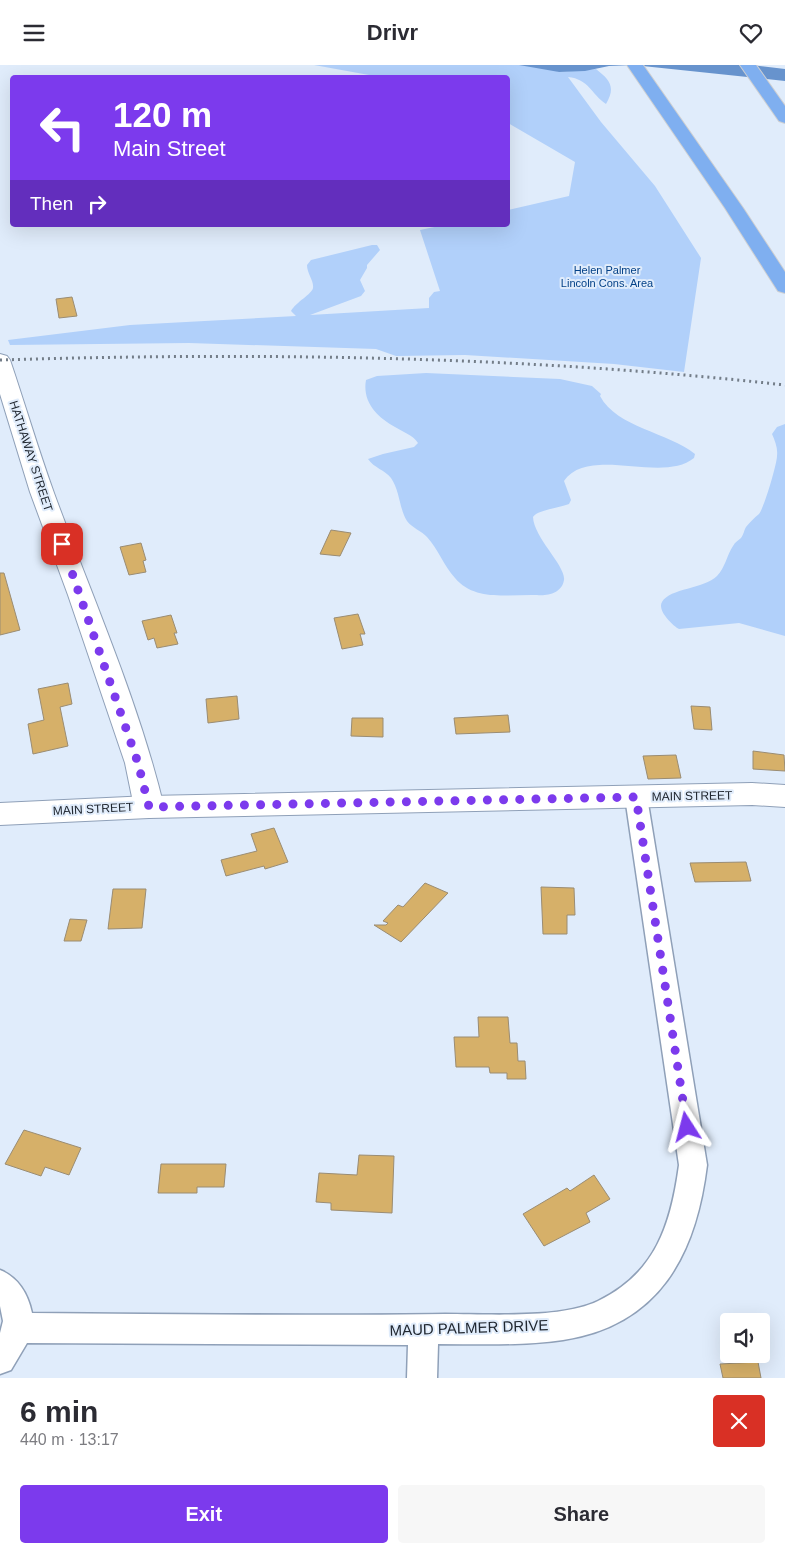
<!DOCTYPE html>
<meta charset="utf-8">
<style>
:root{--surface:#fff;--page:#f7f7f7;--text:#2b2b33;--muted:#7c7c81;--accent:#7c3aed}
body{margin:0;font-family:Helvetica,sans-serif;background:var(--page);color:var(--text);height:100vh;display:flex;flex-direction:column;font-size:19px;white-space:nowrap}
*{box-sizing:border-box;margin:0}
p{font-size:16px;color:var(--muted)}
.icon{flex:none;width:28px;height:28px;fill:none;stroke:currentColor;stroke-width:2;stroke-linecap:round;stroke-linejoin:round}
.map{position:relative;height:1313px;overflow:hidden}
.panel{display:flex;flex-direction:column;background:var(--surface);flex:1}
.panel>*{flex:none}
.hud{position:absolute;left:10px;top:10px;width:500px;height:152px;border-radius:5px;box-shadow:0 5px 20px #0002;background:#7c3aed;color:#fff;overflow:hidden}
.controls{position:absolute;left:720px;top:1248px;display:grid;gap:10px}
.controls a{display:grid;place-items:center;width:50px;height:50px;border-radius:5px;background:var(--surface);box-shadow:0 5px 20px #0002;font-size:25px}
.pin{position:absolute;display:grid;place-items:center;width:42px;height:42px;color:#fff;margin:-21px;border-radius:10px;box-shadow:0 2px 8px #0006}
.me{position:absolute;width:55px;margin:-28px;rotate:351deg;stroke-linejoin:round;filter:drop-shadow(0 0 4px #0008)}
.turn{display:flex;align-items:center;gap:18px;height:105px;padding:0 20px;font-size:22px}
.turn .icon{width:65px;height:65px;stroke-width:2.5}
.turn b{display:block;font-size:35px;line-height:42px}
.then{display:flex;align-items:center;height:48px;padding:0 20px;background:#0003;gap:10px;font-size:19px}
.round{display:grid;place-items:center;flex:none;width:52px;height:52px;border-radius:5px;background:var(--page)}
.headline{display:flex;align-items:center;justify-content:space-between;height:85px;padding:0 20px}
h1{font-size:30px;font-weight:600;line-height:38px}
.primary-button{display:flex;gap:10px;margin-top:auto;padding:10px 20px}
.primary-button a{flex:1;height:58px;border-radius:5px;background:var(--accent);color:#fff;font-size:20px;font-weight:600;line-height:58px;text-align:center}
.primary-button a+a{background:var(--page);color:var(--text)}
header{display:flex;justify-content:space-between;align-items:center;height:65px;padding:0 20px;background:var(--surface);font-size:22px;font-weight:600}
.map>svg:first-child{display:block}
.green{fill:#b1d0fa}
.water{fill:#6793cd}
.building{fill:#d6b069;stroke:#9a8c73}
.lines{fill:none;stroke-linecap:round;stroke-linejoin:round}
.minor-casing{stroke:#8fa0b8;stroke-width:3}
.tertiary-casing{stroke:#8fa0b8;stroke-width:2}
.secondary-casing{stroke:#8fa0b8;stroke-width:2}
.motorway-casing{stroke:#cecfd1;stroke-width:2}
.minor{fill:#fff;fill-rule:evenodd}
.tertiary{fill:#fff;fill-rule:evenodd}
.secondary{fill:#fff;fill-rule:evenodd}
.motorway{fill:#7faff0;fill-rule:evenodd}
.rail{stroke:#737d88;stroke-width:3;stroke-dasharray:2 4;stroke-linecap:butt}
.route{stroke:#7c3aed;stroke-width:9;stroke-dasharray:0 16.2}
.labels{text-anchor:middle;stroke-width:4;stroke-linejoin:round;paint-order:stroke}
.far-park-label{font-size:11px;fill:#034187;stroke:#e0ecfb}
.street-label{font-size:12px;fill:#202730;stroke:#e0ecfb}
.near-street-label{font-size:15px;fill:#202730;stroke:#e0ecfb}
</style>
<header><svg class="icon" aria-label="menu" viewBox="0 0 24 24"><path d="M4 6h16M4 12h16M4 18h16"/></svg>Drivr<svg class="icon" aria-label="heart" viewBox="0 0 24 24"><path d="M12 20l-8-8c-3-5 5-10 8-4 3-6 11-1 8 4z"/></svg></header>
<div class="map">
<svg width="785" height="1313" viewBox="0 0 785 1313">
<rect width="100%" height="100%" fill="#e0ecfb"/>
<g class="green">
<path d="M314,0H544L559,7L596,4C610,15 616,22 606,39C591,29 589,14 568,12L601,57L655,121L701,193L684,307L614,299L465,290L396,291L376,284L189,278L10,280L8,275L130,260L296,251L291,246C296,237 312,229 313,223C314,215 307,209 307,200L311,195L372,180H377L380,185L367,200V203L360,215L365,226L361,231L310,250L429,243V233L434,227L440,226L420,165L444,160H508V145L569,131L575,97L508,58V12H380Z"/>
<path d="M426,308L560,314L592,321L601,329L600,331C617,363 668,367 695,389L694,393C662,419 589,380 564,416L571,435L569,439C559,443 537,445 533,452C534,473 566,501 564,515C562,528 548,531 537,530C509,529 475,537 455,513C444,501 438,484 427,472C422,466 412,463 407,456C399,443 400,426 391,413C385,405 374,403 368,394L383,389L414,382L418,378C413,370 403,367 395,362C377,352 362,337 366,315L377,311Z"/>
<path d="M785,359V571L739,558L679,564C672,560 657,545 662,537C670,523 704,524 717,511C725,503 727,490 733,481C735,477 739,475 741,473C744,469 744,465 746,462C750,457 754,453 759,449C764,443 777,399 777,391C778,383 775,376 772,369L777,362Z"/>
</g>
<path class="water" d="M519,0H751L785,4V16L633,0L609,1L585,6L559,7Z"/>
<g class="building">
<path d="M72,232L77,251L59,253L56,234Z"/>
<path d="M331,465L351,468L340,491L320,489Z"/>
<path d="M141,478L146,495L143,496L146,507L129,510L120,482Z"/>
<path d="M0,508H4L20,565L0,570Z"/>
<path d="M358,549L365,569H360L363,580L342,584L334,553Z"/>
<path d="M171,550L177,568H174L178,579L157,583L154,573L148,575L142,556Z"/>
<path d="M68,618L72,639L60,642L68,681L33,689L28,659L44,655L38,624Z"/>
<path d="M237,631L239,654L208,658L206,634Z"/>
<path d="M691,641L710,642L712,665L694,664Z"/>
<path d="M508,650L510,667L456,669L454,653Z"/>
<path d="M352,653H383V672L351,671Z"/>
<path d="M753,686L784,690L785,706L753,704Z"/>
<path d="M676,690L681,713L648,714L643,691Z"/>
<path d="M274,763L288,797L265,804L264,801L226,811L221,795L257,786L251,769Z"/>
<path d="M746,797L751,816L695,817L690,798Z"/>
<path d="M425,818L448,828L401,877L374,860H386L388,858L383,856L398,840L403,842Z"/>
<path d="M541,822L574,823L575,850H567V869H543Z"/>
<path d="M113,824H146L142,863L108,864Z"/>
<path d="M70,854L87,855L81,876H64Z"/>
<path d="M478,952H508L510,978H517L518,996H525L526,1014H507V1008H490L489,1002H456L454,972H479Z"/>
<path d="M24,1065L81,1083L69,1110L45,1102L41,1111L5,1099Z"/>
<path d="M359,1090L394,1091L392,1148L331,1145V1138L316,1137L319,1108L357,1110Z"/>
<path d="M161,1099H226L224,1122H197V1128H158Z"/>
<path d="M594,1110L610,1134L586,1148L590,1157L544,1181L523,1149L567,1123L570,1126Z"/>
<path d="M758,1297L761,1313H723L720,1299Z"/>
</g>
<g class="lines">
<g class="minor-casing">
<path id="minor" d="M636,724L644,726L647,732L707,1100C696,1189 660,1260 563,1275C522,1281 479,1279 438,1279L437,1313H407L408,1280L27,1278L11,1305L0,1309V1268L3,1256L0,1241V1205C19,1213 28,1229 32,1248C170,1249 307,1251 445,1249C487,1249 561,1254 598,1236C656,1208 671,1159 679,1100L625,732L628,726Z"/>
</g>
<g class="tertiary-casing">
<path id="tertiary" d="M0,289L7,291L10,295C25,339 38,384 54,428C92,532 138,634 164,742L159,750L149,753L139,750L134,742L125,698L68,530L30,427L0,329Z"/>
</g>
<g class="secondary-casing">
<path id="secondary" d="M752,718L785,720V742L752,740L149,753L0,760V738L149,731Z"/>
</g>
<g class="motorway-casing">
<g id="motorway">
<path d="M627,0H643L743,143L785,207V228L778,226L725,143Z"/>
<path d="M740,0H756L785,41V58L779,56Z"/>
</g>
</g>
<use href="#minor" class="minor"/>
<use href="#tertiary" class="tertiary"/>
<use href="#secondary" class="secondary"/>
<use href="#motorway" class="motorway"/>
<path class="rail" d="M0,295C261,287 525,291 785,320"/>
</g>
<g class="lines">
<path class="route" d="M62,479L138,698L149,742L636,732L687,1062"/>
</g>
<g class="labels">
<g class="far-park-label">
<text x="607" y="209">Helen Palmer<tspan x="607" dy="13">Lincoln Cons. Area</tspan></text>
</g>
<g class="street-label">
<text transform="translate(31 391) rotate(72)" y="4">HATHAWAY STREET</text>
<text transform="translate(692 731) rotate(-1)" y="4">MAIN STREET</text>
<text transform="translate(93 744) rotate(-3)" y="4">MAIN STREET</text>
</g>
<g class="near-street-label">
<text transform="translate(469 1263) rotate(-2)" y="5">MAUD PALMER DRIVE</text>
</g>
</g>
</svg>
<div class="controls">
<a><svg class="icon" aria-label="sound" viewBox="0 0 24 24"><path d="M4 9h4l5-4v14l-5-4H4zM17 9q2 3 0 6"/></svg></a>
</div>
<div class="pin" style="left:62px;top:479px;background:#d93025"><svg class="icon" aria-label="arrive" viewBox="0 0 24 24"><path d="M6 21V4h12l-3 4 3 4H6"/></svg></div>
<svg class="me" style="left:687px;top:1062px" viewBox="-20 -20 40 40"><path d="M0-17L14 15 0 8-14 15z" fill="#7c3aed" stroke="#fff" stroke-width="4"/></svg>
<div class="hud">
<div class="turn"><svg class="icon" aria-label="left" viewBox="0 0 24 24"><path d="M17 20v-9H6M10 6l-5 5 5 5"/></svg><div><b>120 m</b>Main Street</div></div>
<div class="then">Then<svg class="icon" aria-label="right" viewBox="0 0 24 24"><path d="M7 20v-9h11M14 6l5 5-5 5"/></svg></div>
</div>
</div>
<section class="panel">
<div class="headline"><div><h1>6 min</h1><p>440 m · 13:17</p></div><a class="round" style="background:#d93025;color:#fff"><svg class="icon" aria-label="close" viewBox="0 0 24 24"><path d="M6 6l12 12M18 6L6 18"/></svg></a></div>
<div class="primary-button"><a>Exit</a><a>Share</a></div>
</section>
